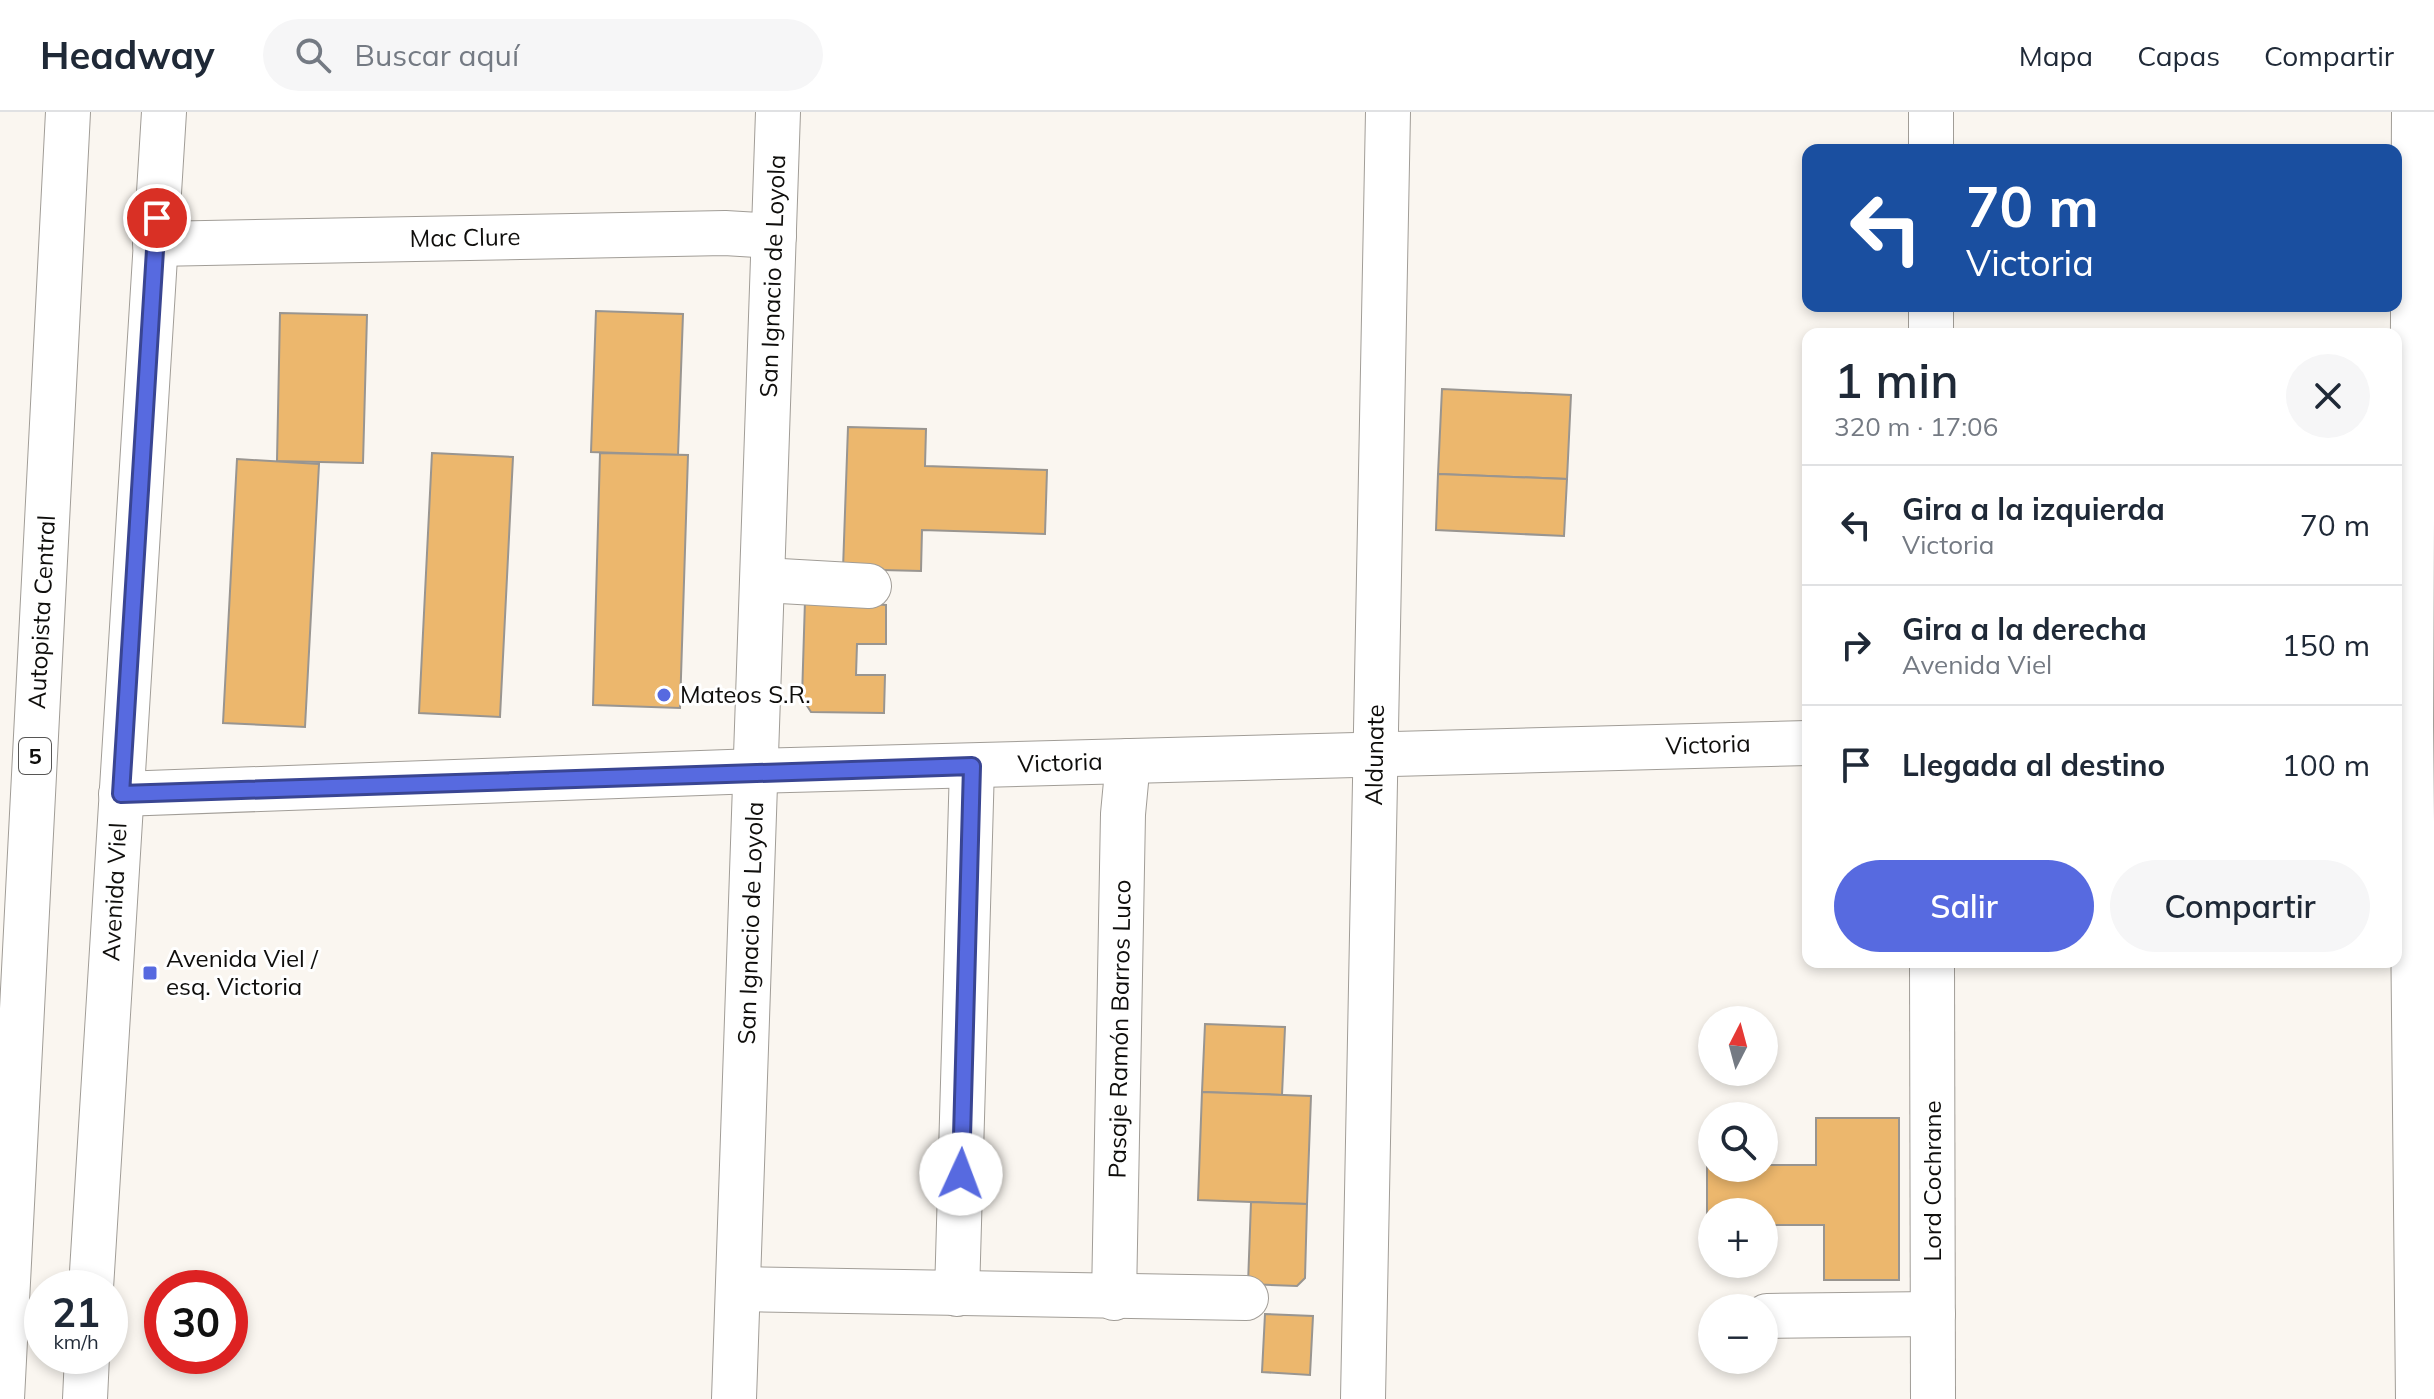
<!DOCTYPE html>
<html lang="es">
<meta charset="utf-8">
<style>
:root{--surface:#fff;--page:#f6f6f7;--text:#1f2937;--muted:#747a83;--line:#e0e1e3;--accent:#576ae0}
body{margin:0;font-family:Mulish,sans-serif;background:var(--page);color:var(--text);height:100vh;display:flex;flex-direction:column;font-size:30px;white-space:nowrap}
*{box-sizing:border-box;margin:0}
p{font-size:26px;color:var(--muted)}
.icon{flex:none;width:44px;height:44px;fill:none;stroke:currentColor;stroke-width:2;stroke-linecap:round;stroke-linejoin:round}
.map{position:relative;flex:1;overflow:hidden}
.drawer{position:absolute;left:1802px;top:216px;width:600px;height:640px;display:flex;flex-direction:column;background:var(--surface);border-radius:16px;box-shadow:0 4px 12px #0003}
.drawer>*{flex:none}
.hud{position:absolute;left:1802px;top:32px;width:600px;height:168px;border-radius:16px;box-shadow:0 4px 12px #0003;background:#1a4fa0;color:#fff;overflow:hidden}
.needle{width:52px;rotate:6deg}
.fabs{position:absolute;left:1698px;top:894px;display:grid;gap:16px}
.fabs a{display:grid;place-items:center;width:80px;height:80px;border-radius:50%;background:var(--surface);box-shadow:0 4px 12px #0003;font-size:40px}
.speed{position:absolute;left:24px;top:1158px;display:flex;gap:16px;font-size:40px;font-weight:700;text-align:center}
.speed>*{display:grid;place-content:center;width:104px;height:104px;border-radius:50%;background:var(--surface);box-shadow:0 4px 12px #0003;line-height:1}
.speed small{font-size:20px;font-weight:400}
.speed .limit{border:12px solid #d22;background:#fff;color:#111}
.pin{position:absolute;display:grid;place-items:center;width:68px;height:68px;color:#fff;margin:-34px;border:4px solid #fff;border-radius:50%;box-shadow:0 2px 8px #0007}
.me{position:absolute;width:88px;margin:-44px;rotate:2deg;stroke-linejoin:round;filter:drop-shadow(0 0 6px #0008)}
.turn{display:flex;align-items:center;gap:28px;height:168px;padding:0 32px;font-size:36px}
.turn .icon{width:104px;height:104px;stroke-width:2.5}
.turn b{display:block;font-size:56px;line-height:68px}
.round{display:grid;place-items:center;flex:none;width:84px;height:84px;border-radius:42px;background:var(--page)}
.overview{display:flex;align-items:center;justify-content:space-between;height:136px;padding:0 32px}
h1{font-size:48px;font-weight:600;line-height:60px}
.primary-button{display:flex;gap:16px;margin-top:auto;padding:16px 32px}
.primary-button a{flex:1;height:92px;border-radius:48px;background:var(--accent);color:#fff;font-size:32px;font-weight:600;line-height:92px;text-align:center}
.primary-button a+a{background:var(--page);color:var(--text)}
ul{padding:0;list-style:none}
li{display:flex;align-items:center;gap:24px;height:120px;padding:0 32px;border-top:2px solid var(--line)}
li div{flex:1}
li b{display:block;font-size:30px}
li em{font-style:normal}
header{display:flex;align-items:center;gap:48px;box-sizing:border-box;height:112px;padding:0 40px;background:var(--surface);border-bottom:2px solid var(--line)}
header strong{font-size:38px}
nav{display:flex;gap:44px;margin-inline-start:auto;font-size:28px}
.search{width:560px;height:72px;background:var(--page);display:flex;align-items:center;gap:20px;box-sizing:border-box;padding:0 28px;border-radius:44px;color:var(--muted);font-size:30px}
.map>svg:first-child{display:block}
.building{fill:#ecb76d;stroke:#999590;stroke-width:2}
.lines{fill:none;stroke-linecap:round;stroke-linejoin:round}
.minor-casing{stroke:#a19d97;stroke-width:46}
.major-casing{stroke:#a19d97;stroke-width:46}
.highway-casing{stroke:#a19d97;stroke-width:46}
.minor{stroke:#fff;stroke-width:44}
.major{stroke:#fff;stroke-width:44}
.highway{stroke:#fff;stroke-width:44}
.route-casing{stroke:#394592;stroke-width:20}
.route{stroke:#576ae0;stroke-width:14}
.poi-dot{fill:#576ae0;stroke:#fff;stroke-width:3}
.labels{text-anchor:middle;stroke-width:6;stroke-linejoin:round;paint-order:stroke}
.shield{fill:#fff;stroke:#575655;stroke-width:2}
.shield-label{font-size:22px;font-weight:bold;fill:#0f0e0c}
.street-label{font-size:24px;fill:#0f0e0c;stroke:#fff}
.poi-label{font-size:24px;fill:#0f0e0c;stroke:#fff;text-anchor:start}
</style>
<header>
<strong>Headway</strong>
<div class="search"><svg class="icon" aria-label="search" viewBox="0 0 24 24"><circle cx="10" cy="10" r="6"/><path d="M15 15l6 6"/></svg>Buscar aquí</div>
<nav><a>Mapa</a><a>Capas</a><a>Compartir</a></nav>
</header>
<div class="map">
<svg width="2434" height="1287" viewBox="0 0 2434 1287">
<rect width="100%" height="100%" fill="#faf6f0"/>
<g class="building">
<path d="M596,199L683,202L678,343L591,340Z"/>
<path d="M280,201L367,203L363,351L277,349Z"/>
<path d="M1442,277L1571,283L1567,367L1438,362Z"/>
<path d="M848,315L926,317L925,354L1047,358L1045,422L922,418L921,459L843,457Z"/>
<path d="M432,341L513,345L500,605L419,601Z"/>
<path d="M600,341L688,343L680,596L593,593Z"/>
<path d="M237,347L319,352L305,615L223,611Z"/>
<path d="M1438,362L1567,367L1564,424L1436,418Z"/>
<path d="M805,488L886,493V532H857L856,563H885L884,601L811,600L802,586Z"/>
<path d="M1205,912L1285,915L1282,983L1202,980Z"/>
<path d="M1202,980L1311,984L1307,1092L1198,1088Z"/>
<path d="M1816,1006H1899V1168H1824V1113H1764V1100H1712V1112H1707V1053H1816Z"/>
<path d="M1251,1090L1307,1092L1305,1166L1297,1174L1248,1172Z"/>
<path d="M1265,1202L1313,1204L1310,1263L1262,1260Z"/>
</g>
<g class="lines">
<g class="minor-casing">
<g id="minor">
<path d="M2414,0L2411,613L2418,1287"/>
<path d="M1931,38V0"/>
<path d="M155,132L725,121L774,124"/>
<path d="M1931,222V194"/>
<path d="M763,468L869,474"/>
<path d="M121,682L756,659L1808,631"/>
<path d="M1932,850L1933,1287"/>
<path d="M738,1177L1246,1186"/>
<path d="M957,1182L972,654"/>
<path d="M1114,1186L1123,702L1128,649"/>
<path d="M1767,1204L1933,1202"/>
<path d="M734,1287L778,0"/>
<path d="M1363,1287L1388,0"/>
</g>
</g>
<g class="major-casing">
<g id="major">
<path d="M91,1176L164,0"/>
<path d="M85,1287L87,1244"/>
</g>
</g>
<g class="highway-casing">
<path id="highway" d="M2,1287L68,0"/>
</g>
<use href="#minor" class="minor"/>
<use href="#major" class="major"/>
<use href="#highway" class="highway"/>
</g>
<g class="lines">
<g class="route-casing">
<path id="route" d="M157,106L121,682L972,654L961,1062"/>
</g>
<use href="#route" class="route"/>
</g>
<g class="poi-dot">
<circle cx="664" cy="583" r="8"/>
<rect x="142" y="853" width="16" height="16" rx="4"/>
</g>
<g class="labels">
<rect class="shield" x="19" y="626" width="32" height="36" rx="6"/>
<g class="shield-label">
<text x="35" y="652">5</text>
</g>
<g class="street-label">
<text transform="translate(465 126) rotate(-1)" y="8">Mac Clure</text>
<text transform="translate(773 164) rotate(-88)" y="8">San Ignacio de Loyola</text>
<text transform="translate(42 500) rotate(-87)" y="8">Autopista Central</text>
<text transform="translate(1708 633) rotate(-2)" y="8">Victoria</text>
<text transform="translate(1375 643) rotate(-89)" y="8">Aldunate</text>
<text transform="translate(1060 651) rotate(-2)" y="8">Victoria</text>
<text transform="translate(115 780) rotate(-87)" y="8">Avenida Viel</text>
<text transform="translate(751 811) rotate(-88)" y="8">San Ignacio de Loyola</text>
<text transform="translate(1120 917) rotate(-89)" y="8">Pasaje Ramón Barros Luco</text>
<text transform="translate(1933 1069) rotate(-90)" y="8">Lord Cochrane</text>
</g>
<g class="poi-label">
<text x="680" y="591">Mateos S.R.</text>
<text x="166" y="855">Avenida Viel /<tspan x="166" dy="28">esq. Victoria</tspan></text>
</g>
</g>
</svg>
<div class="fabs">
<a><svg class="needle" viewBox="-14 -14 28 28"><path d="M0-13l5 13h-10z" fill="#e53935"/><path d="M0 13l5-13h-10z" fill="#747a83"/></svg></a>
<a><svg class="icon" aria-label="search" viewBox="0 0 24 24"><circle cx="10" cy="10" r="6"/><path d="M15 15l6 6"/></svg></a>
<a>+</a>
<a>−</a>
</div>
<div class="speed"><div>21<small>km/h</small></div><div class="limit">30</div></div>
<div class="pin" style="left:157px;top:106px;background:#d93025"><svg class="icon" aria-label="arrive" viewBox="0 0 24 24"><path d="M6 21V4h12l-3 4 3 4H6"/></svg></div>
<svg class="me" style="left:961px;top:1062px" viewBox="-20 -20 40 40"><circle r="19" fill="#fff"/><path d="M0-13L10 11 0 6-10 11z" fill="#576ae0"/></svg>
<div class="hud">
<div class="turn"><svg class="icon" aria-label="left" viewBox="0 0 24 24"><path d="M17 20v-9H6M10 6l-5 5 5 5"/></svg><div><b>70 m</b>Victoria</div></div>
</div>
<section class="drawer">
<div class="overview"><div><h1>1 min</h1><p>320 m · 17:06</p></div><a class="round"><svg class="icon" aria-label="close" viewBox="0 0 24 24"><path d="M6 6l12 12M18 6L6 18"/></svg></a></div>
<ul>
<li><svg class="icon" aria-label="left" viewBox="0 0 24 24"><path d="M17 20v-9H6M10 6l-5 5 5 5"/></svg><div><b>Gira a la izquierda</b><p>Victoria</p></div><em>70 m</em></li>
<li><svg class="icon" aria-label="right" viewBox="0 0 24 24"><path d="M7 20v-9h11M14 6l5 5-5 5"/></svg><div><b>Gira a la derecha</b><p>Avenida Viel</p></div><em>150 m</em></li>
<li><svg class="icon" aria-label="arrive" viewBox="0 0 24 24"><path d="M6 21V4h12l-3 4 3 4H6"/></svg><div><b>Llegada al destino</b></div><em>100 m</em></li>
</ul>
<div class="primary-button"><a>Salir</a><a>Compartir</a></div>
</section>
</div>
